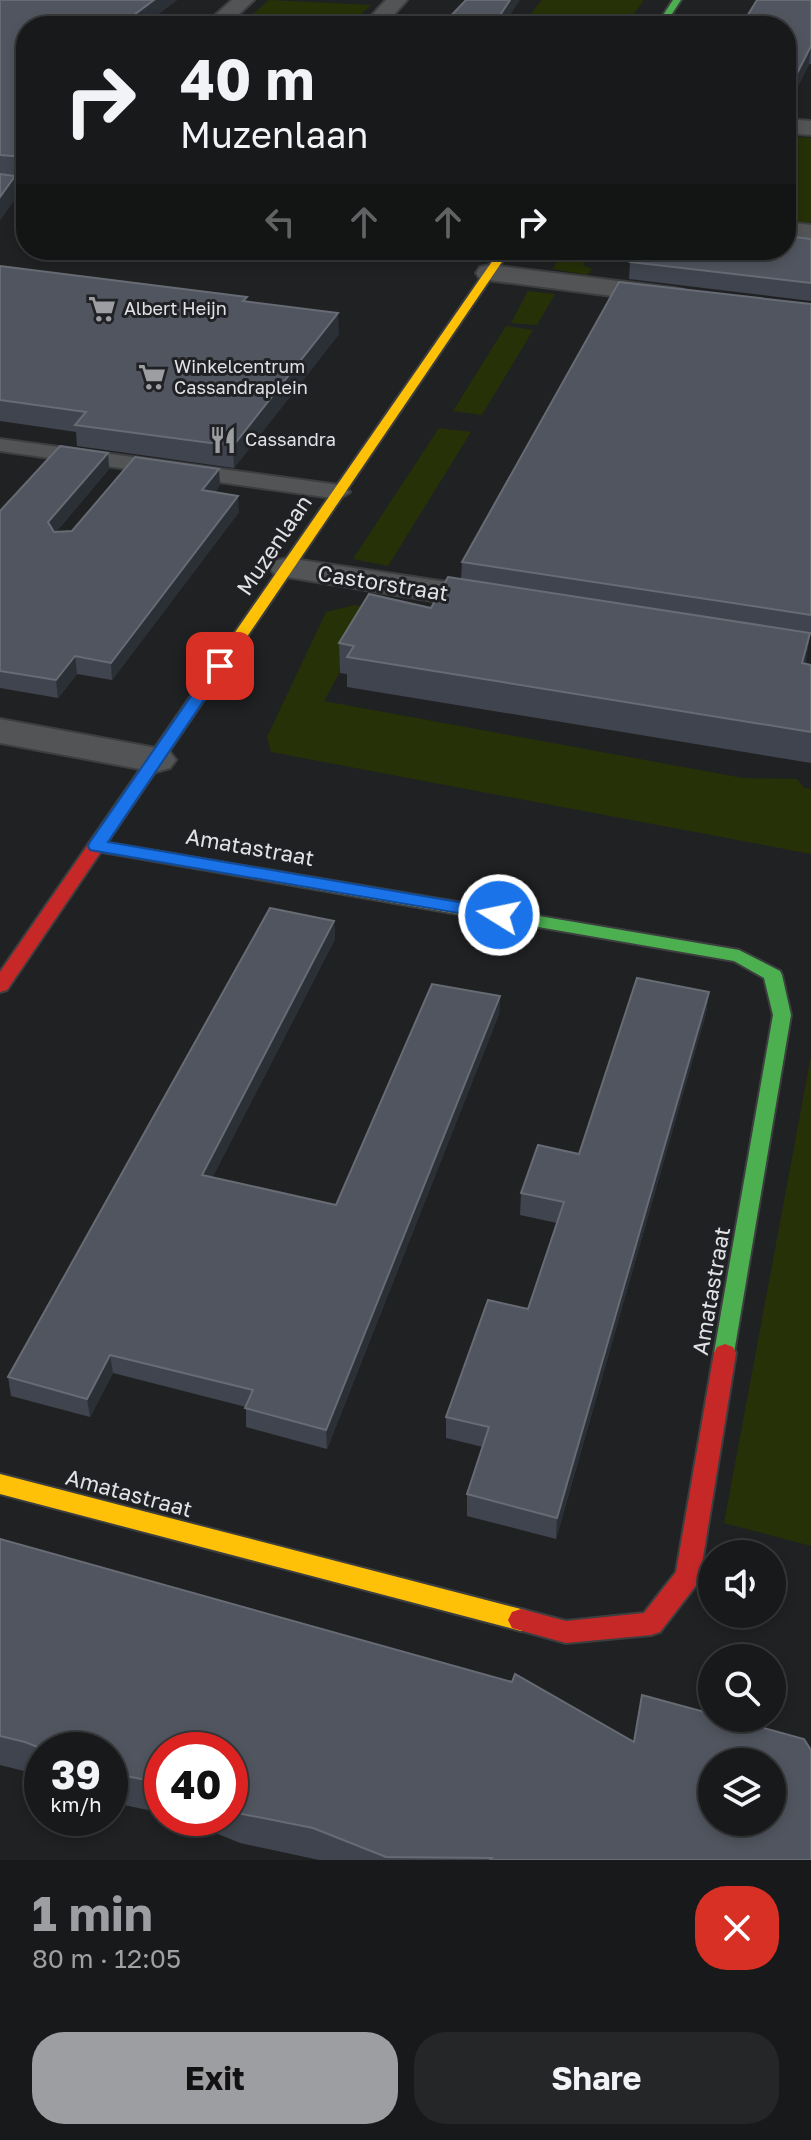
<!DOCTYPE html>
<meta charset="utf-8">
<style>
:root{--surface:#18191a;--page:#252627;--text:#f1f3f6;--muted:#9fa0a2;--line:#363839;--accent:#9d9ea1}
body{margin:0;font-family:"Golos Text",sans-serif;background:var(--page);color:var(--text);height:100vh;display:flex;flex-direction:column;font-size:30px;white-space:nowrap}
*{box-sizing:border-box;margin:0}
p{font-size:26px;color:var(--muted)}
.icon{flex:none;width:44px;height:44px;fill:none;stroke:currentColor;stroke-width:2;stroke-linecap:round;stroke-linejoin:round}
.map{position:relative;height:1860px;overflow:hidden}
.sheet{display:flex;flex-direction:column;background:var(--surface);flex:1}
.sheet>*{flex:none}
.top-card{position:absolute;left:16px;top:16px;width:780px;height:244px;border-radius:32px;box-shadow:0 4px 12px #0003,0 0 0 2px var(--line);background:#18191a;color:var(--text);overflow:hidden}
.controls{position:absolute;left:698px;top:1540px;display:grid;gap:16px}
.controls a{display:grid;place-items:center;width:88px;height:88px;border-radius:50%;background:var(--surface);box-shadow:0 4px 12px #0003,0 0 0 2px var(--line);font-size:40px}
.speed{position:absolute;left:24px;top:1732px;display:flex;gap:16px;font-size:40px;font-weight:700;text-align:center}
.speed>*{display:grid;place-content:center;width:104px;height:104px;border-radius:50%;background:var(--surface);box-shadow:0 4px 12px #0003,0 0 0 2px var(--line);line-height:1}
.speed small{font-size:20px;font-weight:400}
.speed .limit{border:12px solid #d22;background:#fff;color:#111}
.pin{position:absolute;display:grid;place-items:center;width:68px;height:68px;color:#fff;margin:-34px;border-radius:16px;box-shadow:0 4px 12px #0006}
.me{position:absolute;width:88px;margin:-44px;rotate:280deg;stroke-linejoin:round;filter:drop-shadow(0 0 6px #0008)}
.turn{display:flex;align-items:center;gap:28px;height:168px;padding:0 32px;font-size:36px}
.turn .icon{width:104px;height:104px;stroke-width:2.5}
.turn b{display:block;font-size:56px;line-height:68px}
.lanes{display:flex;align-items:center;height:76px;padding:0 32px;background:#0003;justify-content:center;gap:40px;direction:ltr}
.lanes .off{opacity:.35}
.round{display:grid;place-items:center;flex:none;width:84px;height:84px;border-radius:32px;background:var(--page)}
.head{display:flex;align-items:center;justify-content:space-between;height:136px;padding:0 32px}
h1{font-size:48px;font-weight:700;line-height:60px;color:var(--accent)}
.button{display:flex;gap:16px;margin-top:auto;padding:16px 32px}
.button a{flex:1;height:92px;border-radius:32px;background:var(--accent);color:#111;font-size:32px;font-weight:700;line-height:92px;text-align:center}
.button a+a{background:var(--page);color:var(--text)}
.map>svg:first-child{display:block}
.green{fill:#263107}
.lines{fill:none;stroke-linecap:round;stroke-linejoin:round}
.lane-casing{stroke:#3d3e3f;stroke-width:4}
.street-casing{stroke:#3d3e3f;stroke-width:4}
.fast-casing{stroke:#3d3e3f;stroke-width:4}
.slow-casing{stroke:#3d3e3f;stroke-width:4}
.jam-casing{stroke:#3d3e3f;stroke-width:4}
.lane{fill:#525456;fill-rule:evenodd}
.street{fill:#525456;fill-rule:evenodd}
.fast{fill:#4caf50;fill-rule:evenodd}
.slow{fill:#ffc107;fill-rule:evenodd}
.jam{fill:#c62828;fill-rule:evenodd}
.wall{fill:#3f444e}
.shaded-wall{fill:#2b2f36}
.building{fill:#51555f;stroke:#676b74;stroke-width:2;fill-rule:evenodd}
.route{fill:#1a73e8;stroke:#114b97;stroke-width:2}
.labels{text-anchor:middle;stroke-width:6;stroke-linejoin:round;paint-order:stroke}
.far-poi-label{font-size:18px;fill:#e1e2e5;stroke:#1f2124;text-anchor:start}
.street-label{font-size:22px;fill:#e1e2e5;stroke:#1f2124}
</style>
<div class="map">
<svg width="811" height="1860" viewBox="0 0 811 1860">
<rect width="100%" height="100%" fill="#202123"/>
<g class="green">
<path d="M269,0L371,5L348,26H239Z"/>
<path d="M542,0H644L625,26H520Z"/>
<path d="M786,136L811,138V223L786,221Z"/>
<path d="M563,250H592L583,265L592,269L587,275L553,269Z"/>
<path d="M528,291L555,294L537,325L511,323Z"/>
<path d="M506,326L533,330L482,415L453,411Z"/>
<path d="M439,428L471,432L388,566L353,559Z"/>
<path d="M355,605L374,609L324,701L743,778L797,779L804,788L811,789V854L271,752L267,737L326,612Z"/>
<path d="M811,1056V1546L724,1523Z"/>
</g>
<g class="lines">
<g class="lane-casing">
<path id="lane" d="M0,439L339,485L350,492L339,499L0,451Z"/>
</g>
<g class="street-casing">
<g id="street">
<path d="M232,0H254L226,26H203Z"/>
<path d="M386,0H407L384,26H362Z"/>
<path d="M786,119L811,121V135L786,133Z"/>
<path d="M0,176L26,179V193L0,190Z"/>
<path d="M786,222L811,225V241L786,238Z"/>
<path d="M490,265L674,288L684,290L688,296L684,302L674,304L480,279L476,273L480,267Z"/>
<path d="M287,558L500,590L513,593L518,601L513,609L500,612L275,575L270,568L275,561Z"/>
<path d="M0,719L156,748L170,752L176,760L170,768L156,772L0,743Z"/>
</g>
</g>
<g class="fast-casing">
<g id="fast">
<path d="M673,0H681L664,26H656Z"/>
<path d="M498,909L739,950L780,971L782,975L791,1015L733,1359L725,1362L717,1359L714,1353L773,1015L764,978L734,961L492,919L489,915Z"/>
</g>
</g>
<g class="slow-casing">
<g id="slow">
<path d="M500,250H510L189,722H177L175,719Z"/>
<path d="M97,841L498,909L507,915L498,921L91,850L88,846Z"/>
<path d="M0,1474L521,1609L530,1612L534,1620L530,1628L521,1631L0,1494Z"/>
</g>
</g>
<g class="jam-casing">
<g id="jam">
<path d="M183,714L191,719L7,990L0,992V972L177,716Z"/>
<path d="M725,1344L733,1347L736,1353L700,1576L697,1584L660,1632L651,1635L566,1643L512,1628L508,1620L512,1612L521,1609L566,1621L644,1613L676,1572L714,1353L717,1347Z"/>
</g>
</g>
<use href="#lane" class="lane"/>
<use href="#street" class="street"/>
<use href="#fast" class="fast"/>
<use href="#slow" class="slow"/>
<use href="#jam" class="jam"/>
</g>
<g class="wall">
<path d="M0,0H177L142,26H26V176L1,174L15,176L18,195L0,220Z"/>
<path d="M811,0V64H809L786,110V26Z"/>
<path d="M811,239V301L629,279L630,262Z"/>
<path d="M0,266L248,302L339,334L234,468L77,446L76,432L0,421Z"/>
<path d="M811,304V636L810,635L805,664L811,665V763L347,687V674L340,673L339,643L431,608L461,579L462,562Z"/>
<path d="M108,453L109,469L56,532L72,531L220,485L215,492L239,512L112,680L77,674L58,698L0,688V511Z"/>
<path d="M334,921L335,939L212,1178L336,1205L500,996L499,1014L327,1449L246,1427V1407L113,1373L90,1417L11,1396L8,1377Z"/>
<path d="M709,992L706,1013L556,1539L467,1516V1494L483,1447L446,1438V1417L528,1309L557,1223L520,1215L521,1193L579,1154Z"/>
<path d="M0,1539L811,1860H319L240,1843L179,1818H230V1750H162V1813L110,1802V1750H42V1777L32,1773L0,1765Z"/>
</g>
<g class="shaded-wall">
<path d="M154,0H177L142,26H119Z"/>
<path d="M510,0H520L503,26H493Z"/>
<path d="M811,46L809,64L786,110V95Z"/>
<path d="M15,176L18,195L0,220V197Z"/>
<path d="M338,313L339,334L234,468L233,446Z"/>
<path d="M108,453L109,469L50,539L48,522Z"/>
<path d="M219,469L220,485L204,507L202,490Z"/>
<path d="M238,496L239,512L112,680L111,663Z"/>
<path d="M810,633L806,662L798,693L802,663Z"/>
<path d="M75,656L77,674L58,698L56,680Z"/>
<path d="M334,921L335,939L204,1194L202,1175Z"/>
<path d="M709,992L706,1013L556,1539L557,1518Z"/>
<path d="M500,996L499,1014L327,1449L326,1430Z"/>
<path d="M110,1355L113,1373L90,1417L87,1399Z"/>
</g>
<g class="building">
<path d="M0,0H154L119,26H26V164L24,157L0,155Z"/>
<path d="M466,0H510L493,26H441Z"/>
<path d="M757,0H811V46L786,95V26H741Z"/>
<path d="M0,174L15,176L0,197Z"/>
<path d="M786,236L811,239V283L630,262L637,250H786Z"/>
<path d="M0,266L247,297L243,301L338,313L233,446L75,425L86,412L0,400Z"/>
<path d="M619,282L811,304V615L462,562Z"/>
<path d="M60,446L108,453L48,522L54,532L72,531L135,457L219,469L202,490L238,496L111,663L75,656L56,680L0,671V511Z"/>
<path d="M448,577L810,633L802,663L811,665V732L347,657L354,646L339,643L369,594L431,608Z"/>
<path d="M270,908L334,921L202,1175L336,1205L432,984L500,996L326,1430L245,1408L253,1390L110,1355L87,1399L8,1377Z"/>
<path d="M637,978L709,992L557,1518L467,1494L489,1427L446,1417L488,1300L528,1309L564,1202L521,1193L538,1145L579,1154Z"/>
<path d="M0,1539L512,1682L515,1674L634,1742L642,1695L712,1714V1718H727L804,1739L811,1750V1860H490L492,1858L386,1857L313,1828L237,1813L230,1810V1750H162V1783L110,1773V1750H45L25,1742L0,1736ZM712,1762H772V1822H712Z"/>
</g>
<path class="route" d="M220,662L227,666L108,842L499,909L508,915L506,919L499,920L90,850L88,846L90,842L214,663Z"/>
<defs>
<g id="supermarket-bare" transform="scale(2.16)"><path d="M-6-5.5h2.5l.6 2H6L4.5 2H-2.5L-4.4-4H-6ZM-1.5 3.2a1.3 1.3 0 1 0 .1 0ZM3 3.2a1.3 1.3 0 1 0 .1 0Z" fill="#9d9ea1" stroke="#1f2124" stroke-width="2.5" paint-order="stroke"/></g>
<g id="restaurant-bare" transform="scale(2.16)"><path d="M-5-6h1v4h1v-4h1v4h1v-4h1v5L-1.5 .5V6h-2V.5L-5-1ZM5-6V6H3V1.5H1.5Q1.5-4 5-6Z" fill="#9d9ea1" stroke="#1f2124" stroke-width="2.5" paint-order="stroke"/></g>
</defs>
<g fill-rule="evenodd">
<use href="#supermarket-bare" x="102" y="309"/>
<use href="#supermarket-bare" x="152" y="377"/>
<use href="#restaurant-bare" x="223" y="440"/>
</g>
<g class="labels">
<g class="far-poi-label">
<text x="124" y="315">Albert Heijn</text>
<text x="174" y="373">Winkelcentrum<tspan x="174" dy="21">Cassandraplein</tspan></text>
<text x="245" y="446">Cassandra</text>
</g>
<g class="street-label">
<text transform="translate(274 545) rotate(-56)" y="8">Muzenlaan</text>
<text transform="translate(383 583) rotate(9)" y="8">Castorstraat</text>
<text transform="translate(250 847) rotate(10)" y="8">Amatastraat</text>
<text transform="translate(711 1291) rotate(-80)" y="8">Amatastraat</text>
<text transform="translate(129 1493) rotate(15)" y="8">Amatastraat</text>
</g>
</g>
</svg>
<div class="controls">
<a><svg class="icon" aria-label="sound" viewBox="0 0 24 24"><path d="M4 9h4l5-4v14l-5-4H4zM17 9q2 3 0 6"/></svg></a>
<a><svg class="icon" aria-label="search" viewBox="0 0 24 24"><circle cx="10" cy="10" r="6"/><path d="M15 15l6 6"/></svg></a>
<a><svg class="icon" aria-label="layers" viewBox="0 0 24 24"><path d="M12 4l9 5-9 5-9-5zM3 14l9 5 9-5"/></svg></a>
</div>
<div class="speed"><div>39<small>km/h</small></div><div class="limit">40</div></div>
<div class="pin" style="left:220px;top:666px;background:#d93025"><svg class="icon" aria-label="arrive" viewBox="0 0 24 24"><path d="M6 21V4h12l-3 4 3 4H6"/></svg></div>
<svg class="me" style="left:499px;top:915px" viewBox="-20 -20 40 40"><circle r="17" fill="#1a73e8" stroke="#fff" stroke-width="3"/><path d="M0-11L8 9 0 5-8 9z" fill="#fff"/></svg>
<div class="top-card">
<div class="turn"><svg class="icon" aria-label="right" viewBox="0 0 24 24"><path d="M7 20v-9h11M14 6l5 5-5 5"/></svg><div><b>40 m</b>Muzenlaan</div></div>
<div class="lanes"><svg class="icon off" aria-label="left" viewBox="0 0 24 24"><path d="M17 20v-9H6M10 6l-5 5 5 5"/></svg><svg class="icon off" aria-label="ahead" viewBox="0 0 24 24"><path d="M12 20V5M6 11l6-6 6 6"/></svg><svg class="icon off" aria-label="ahead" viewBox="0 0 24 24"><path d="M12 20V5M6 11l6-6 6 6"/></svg><svg class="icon" aria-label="right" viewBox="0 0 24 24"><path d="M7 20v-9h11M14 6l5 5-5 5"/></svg></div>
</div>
</div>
<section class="sheet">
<div class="head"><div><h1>1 min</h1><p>80 m · 12:05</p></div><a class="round" style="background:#d93025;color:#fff"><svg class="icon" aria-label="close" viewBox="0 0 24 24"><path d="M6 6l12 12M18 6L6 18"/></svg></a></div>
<div class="button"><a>Exit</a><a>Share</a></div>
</section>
